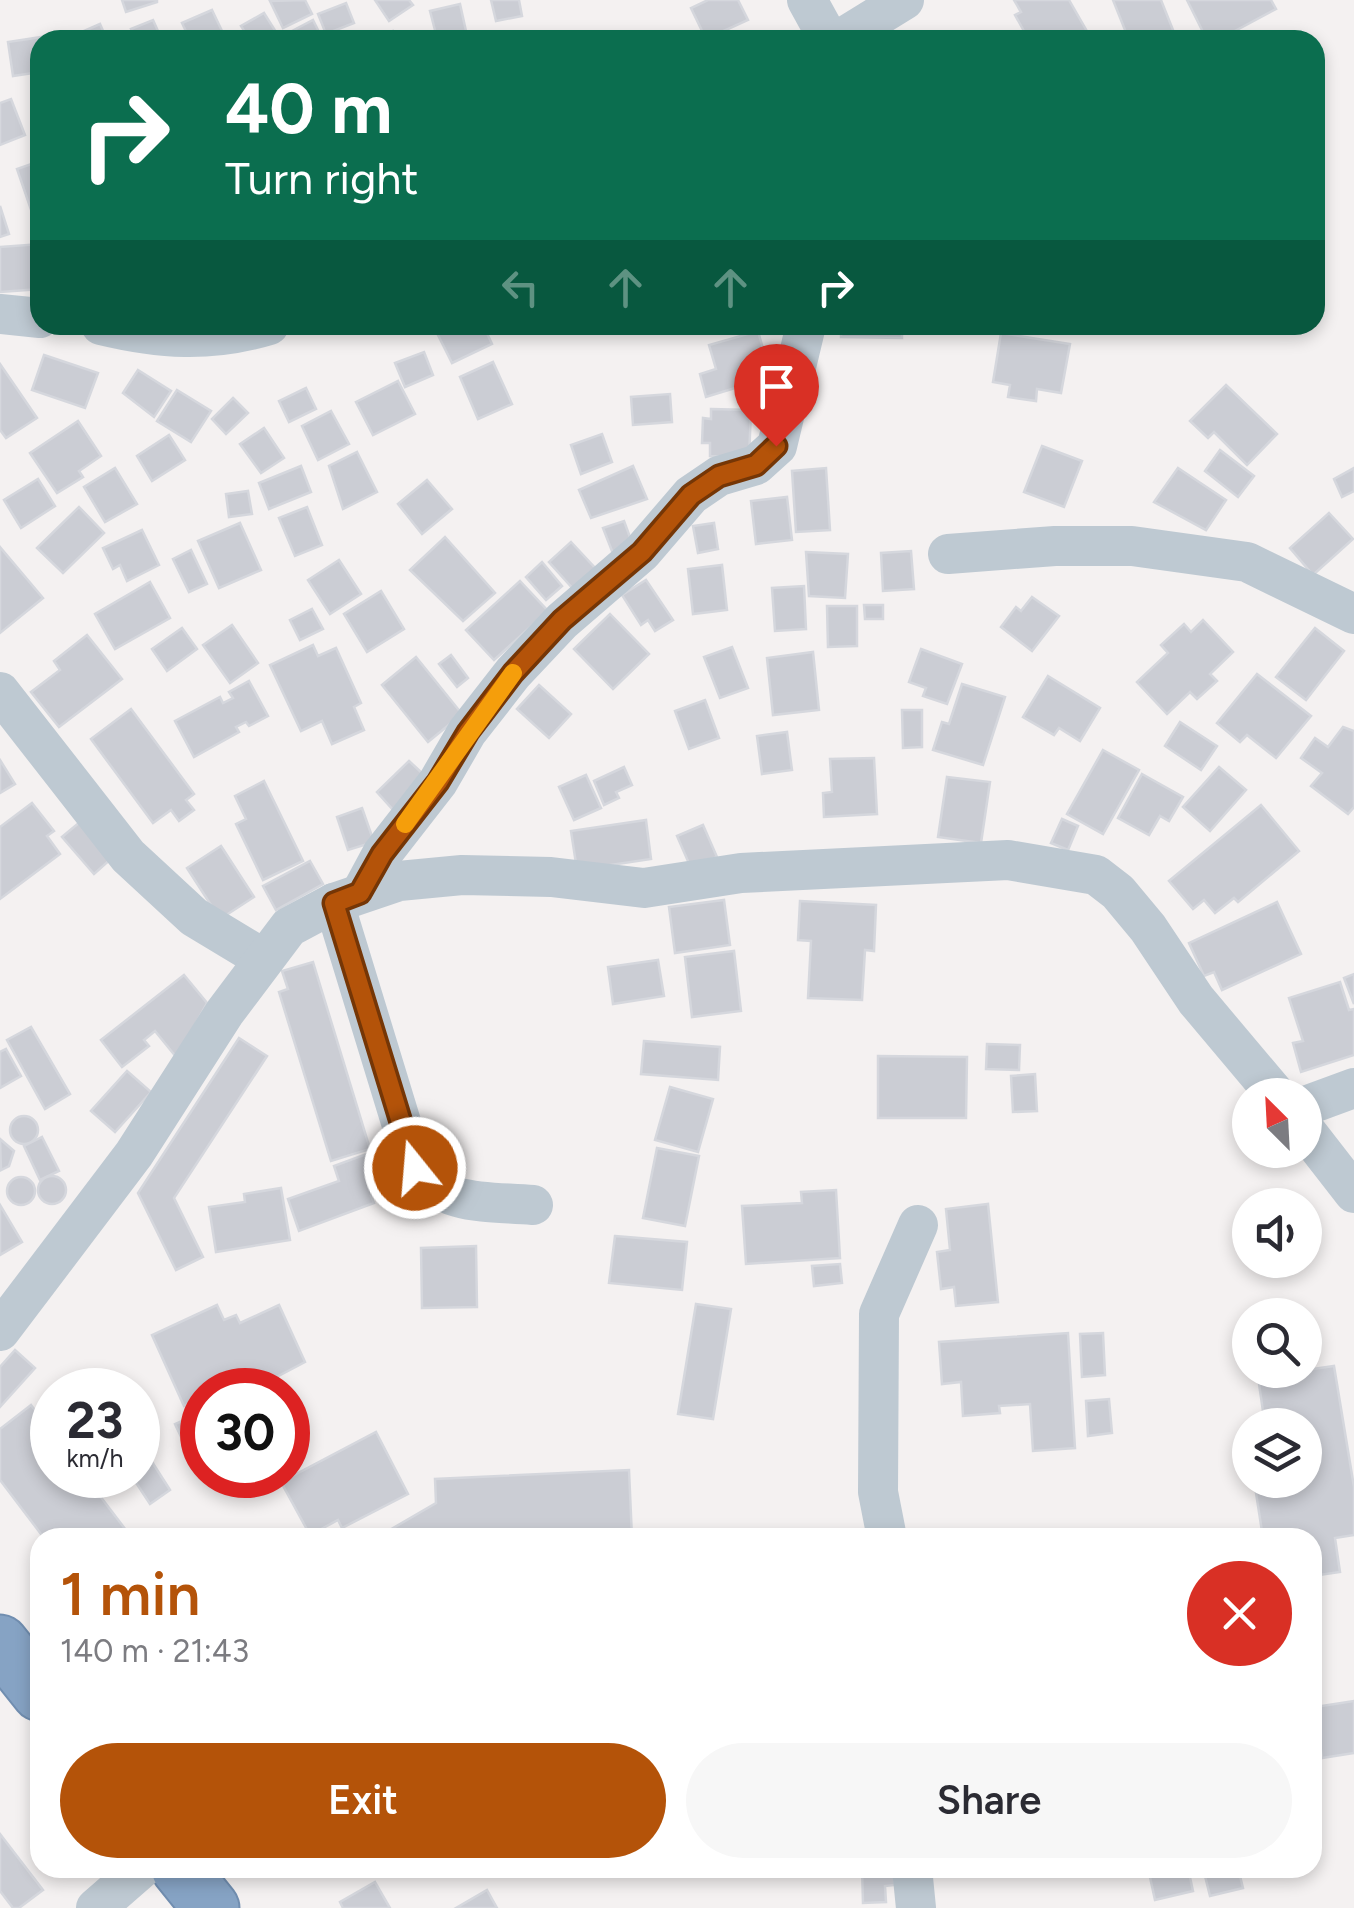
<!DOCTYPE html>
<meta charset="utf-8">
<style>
:root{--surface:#fff;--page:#f7f7f7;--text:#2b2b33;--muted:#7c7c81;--accent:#b45309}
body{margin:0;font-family:Figtree,sans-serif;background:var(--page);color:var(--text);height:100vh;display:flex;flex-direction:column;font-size:38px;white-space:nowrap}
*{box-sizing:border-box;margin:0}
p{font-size:32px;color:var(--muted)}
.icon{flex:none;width:55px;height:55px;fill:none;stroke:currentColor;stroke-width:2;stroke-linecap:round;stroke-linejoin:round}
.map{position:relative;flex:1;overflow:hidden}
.drawer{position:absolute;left:30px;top:1528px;width:1292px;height:350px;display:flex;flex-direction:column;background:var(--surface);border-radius:30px;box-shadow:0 5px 15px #0003}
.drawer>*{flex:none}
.hud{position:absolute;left:30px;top:30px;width:1295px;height:305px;border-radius:30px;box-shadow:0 5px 15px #0003;background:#0b6e4f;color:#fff;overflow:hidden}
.needle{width:65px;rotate:336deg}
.buttons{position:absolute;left:1232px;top:1078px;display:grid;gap:20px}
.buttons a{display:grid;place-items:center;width:90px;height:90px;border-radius:50%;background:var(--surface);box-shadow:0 5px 15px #0003;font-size:50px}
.speed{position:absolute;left:30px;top:1368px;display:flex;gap:20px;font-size:50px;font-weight:700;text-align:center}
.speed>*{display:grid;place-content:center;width:130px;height:130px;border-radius:50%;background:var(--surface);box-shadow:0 5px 15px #0003;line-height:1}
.speed small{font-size:25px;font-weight:400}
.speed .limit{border:15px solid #d22;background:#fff;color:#111}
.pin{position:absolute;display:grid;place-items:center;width:85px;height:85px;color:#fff;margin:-102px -42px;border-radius:50% 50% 50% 0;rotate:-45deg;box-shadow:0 0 10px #0007}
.pin .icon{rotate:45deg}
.me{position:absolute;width:110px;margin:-55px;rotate:343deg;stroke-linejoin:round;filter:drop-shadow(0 0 8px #0008)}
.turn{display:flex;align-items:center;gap:35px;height:210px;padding:0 30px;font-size:45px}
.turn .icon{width:130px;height:130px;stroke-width:2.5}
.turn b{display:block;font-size:70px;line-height:85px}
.lanes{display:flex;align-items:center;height:95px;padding:0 30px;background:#0003;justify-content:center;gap:50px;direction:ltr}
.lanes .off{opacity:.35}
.round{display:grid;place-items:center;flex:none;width:105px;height:105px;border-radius:52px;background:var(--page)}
.overview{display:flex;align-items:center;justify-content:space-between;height:170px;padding:0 30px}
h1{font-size:60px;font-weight:600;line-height:75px;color:var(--accent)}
.button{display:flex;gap:20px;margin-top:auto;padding:20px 30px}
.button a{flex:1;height:115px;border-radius:60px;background:var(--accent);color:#fff;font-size:40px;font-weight:600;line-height:115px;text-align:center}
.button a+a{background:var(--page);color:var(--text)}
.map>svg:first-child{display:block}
.building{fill:#cbcdd4;stroke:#d5d7dd;stroke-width:2.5}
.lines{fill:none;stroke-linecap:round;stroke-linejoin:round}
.highway-casing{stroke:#718eb0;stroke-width:59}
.street{stroke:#bec9d2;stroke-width:40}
.highway{stroke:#86a3c4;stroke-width:55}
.route-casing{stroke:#753606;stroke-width:25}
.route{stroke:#b45309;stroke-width:18}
.slow{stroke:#f59e0b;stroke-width:18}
</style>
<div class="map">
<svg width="1354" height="1908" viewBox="0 0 1354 1908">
<rect width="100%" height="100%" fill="#f4f1f1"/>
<g class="building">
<path d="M122,0H157V2L126,12Z"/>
<path d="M305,0L312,14L283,28L270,1Z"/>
<path d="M375,0H409L413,5L389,21Z"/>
<path d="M491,0H519L522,16L496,21Z"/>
<path d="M708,0H738L748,20L706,39L691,8Z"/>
<path d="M1014,0H1069L1092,40H1029L1015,15L1021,12Z"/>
<path d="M1113,0H1161L1177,40H1129Z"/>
<path d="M1187,0H1271L1276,9L1218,40H1207Z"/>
<path d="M346,3L354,23L326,34L318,14Z"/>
<path d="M460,4L466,31L437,38L430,11Z"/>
<path d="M212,10L223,33L207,40H190L182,23Z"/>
<path d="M264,13L281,40H250L241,26Z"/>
<path d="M153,20L162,40H136L131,29Z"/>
<path d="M313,20L323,40H296L292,31Z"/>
<path d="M100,24L107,40H77L75,35Z"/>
<path d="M393,31L399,40H379Z"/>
<path d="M48,36L49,40H40V72L13,76L8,42Z"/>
<path d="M11,99L25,135L0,145V103Z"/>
<path d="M40,161V230H38L17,169Z"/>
<path d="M0,206L9,234L0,237Z"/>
<path d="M40,244V289L0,292V247Z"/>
<path d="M433,325H483L492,344L452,363Z"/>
<path d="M841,325H902V338L841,337Z"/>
<path d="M758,331L771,377L706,397L700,374L716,369L709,345Z"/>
<path d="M1001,333L1070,344L1061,393L1037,389L1036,401L1008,397L1010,385L993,382Z"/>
<path d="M424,352L433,375L405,387L395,363Z"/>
<path d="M44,355L98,373L85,408L32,390Z"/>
<path d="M493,362L512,404L478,419L460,377Z"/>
<path d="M0,364L37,418L6,438L0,430Z"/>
<path d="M138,370L171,391L154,417L123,393Z"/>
<path d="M398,381L415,414L373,435L356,402Z"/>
<path d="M1226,385L1277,434L1247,465L1214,432L1208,438L1190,421Z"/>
<path d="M306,388L316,409L289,422L279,401Z"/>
<path d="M177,390L211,411L191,442L157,421Z"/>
<path d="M670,394L672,422L633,425L631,397Z"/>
<path d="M233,398L248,413L226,434L212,419Z"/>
<path d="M711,409L751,410L749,458L710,456V443H702L703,418L711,419Z"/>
<path d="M331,411L349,444L318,460L302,426Z"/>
<path d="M78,421L101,456L79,471L83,477L57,493L30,453Z"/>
<path d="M264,428L284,458L261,473L240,444Z"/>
<path d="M602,434L612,462L581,474L571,445Z"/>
<path d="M169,435L185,460L152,481L137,456Z"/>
<path d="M1042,446L1082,461L1064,507L1024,492Z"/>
<path d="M1220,450L1254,476L1238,497L1205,471Z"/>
<path d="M357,452L377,492L343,509L329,466Z"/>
<path d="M301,466L311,492L269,509L259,483Z"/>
<path d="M633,466L647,499L591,518L579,490Z"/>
<path d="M115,468L137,504L105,522L84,487Z"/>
<path d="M826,468L830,530L796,532L792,471Z"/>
<path d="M1178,468L1226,500L1206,530L1154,502Z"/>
<path d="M1354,468V491L1342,497L1334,479Z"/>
<path d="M38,479L55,506L21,528L4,500Z"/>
<path d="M427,480L452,509L422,534L398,504Z"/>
<path d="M248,491L252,514L229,517L226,494Z"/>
<path d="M787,497L792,540L756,544L751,501Z"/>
<path d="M79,507L104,533L63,573L37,548Z"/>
<path d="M307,507L322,545L295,556L279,518Z"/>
<path d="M1329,513L1353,539L1313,575L1290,548Z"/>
<path d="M624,521L634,548L614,556L603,528Z"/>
<path d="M240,523L261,570L219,588L198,541Z"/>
<path d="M714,523L718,549L698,553L693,526Z"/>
<path d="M142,530L159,565L127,581L120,565L113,569L103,548Z"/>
<path d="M445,537L495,593L463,621L410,570Z"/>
<path d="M571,542L597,570L575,591L549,562Z"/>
<path d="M0,547L43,598L0,633Z"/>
<path d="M191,550L207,584L189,592L173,559Z"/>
<path d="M911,551L914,589L883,591L881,553Z"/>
<path d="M806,552L848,554L845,598L809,596Z"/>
<path d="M339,560L361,594L330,614L308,580Z"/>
<path d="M542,562L562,586L546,600L526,577Z"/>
<path d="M722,565L727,610L693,614L688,569Z"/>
<path d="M646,580L673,620L655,631L648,620L641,625L622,595Z"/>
<path d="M520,581L548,611L494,660L466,630Z"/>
<path d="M150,582L170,618L115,649L95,614Z"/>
<path d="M804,586L806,629L775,631L772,588Z"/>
<path d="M381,591L404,629L367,652L344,614Z"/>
<path d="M1032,597L1059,616L1032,651L1001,627L1016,607L1021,611Z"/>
<path d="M864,605H883V619H865Z"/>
<path d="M827,606H857V646L828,647Z"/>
<path d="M312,609L323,629L300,640L290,620Z"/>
<path d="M610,614L649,654L613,689L574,649Z"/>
<path d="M1203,620L1233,652L1210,674L1217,681L1197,699L1190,692L1167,714L1137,682L1168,653L1161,645L1184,624L1191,632Z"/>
<path d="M232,625L258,663L230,683L203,645Z"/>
<path d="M182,628L197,649L167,671L152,649Z"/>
<path d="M1315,628L1344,651L1306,700L1276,677Z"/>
<path d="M87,635L122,679L59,727L31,692L60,670L54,661Z"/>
<path d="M313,645L318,656L336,648L361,703L354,707L364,730L332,744L322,721L301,731L270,665Z"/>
<path d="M732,647L748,688L720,698L704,657Z"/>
<path d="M921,649L962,664L947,704L923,696L926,688L909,682Z"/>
<path d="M813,652L819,710L773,715L767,658Z"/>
<path d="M451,655L468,678L457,687L439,664Z"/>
<path d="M416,657L462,714L428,742L382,685Z"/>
<path d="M1257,674L1311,716L1276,758L1247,735L1240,742L1217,723Z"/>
<path d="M1048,676L1100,708L1080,741L1059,728L1054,735L1023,717Z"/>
<path d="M249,681L268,716L249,726L246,722L236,727L239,732L194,757L175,721L220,697L223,703L233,698L229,692Z"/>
<path d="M962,684L1005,697L983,765L933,750L942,722L949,724Z"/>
<path d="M539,685L571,714L549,738L517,709Z"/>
<path d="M705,700L719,738L689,749L675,711Z"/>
<path d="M131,709L194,794L186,800L194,810L179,821L171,810L153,823L91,739Z"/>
<path d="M902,710H922V747L903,748Z"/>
<path d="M1180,722L1217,746L1201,770L1165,746Z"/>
<path d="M1343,727L1354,731V807L1348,814L1311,786L1322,773L1301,758L1315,738L1328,747Z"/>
<path d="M787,732L792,770L762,774L757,736Z"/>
<path d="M1103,750L1139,770L1103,834L1067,814Z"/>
<path d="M874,758L877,814L824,817L823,793L832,792L830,759Z"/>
<path d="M0,760L15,784L0,793Z"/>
<path d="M409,761L423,774L395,812L377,792Z"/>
<path d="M624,767L632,785L616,792L619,798L604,805L594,781Z"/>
<path d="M1219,767L1246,790L1210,831L1183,807Z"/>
<path d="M1142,774L1183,797L1169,821L1160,816L1149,835L1118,818Z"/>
<path d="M586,775L601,808L574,820L559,787Z"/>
<path d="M947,777L990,782L981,843L938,837Z"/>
<path d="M264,781L303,861L263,880L236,824L246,819L235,796Z"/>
<path d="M32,803L54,831L47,836L60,854L0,899V827Z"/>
<path d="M1261,805L1299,851L1238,902L1234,898L1215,913L1204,900L1193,909L1169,881Z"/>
<path d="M362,808L374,842L348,850L337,817Z"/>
<path d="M1062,819L1078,826L1068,850L1051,843Z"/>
<path d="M646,820L651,859L577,870L571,831Z"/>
<path d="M80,822L112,858L94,874L62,837Z"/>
<path d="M703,825L717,857L691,868L677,836Z"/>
<path d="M221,846L254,897L220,919L187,868Z"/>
<path d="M310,861L323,884L276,910L263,886Z"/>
<path d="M724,900L730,945L675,953L669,907Z"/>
<path d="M800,901L876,905L874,951L865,950L862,1000L808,998L811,941L798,940Z"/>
<path d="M1277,902L1301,954L1222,990L1214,972L1204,976L1189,943Z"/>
<path d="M734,951L741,1011L692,1017L685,957Z"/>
<path d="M658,960L664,996L613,1004L608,967Z"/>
<path d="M313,962L370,1149L331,1161L279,992L288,989L282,971Z"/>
<path d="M1354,974V1004L1344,978Z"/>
<path d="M184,975L207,1003L177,1058L155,1031L144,1040L149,1046L122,1067L101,1040Z"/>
<path d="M1340,982L1349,1010L1354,1009V1055L1301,1072L1293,1043L1303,1041L1289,998Z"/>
<path d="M31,1027L70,1094L45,1109L7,1040Z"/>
<path d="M239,1038L267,1056L174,1198L203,1257L176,1270L138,1193Z"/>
<path d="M644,1041L720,1047L718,1080L641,1074Z"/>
<path d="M987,1044L1020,1045L1019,1070L986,1069Z"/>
<path d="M6,1049L21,1076L0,1088V1052Z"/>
<path d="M878,1056L967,1057L966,1118H878Z"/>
<path d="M127,1071L151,1092L115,1132L91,1111Z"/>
<path d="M1035,1074L1037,1111L1013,1112L1011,1076Z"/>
<path d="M670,1087L713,1099L698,1152L655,1140Z"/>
<circle cx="24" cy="1130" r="14"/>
<path d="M42,1137L59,1171L40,1180L24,1146Z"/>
<path d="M0,1139L14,1151L9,1166L1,1170Z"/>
<path d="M657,1148L699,1156L685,1226L643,1218Z"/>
<path d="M369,1153L383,1192L371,1196L374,1203L299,1231L288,1199L339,1181L334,1166Z"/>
<circle cx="52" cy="1190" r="14"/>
<circle cx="21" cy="1191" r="14"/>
<path d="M281,1188L290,1240L216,1252L209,1207L245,1202L244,1194Z"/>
<path d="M836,1190L840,1258L746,1264L742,1206L802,1203L801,1192Z"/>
<path d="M988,1204L998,1302L956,1306L954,1287L941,1289L937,1252L950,1250L946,1209Z"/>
<path d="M0,1205L22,1242L0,1255Z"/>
<path d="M615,1236L687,1242L682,1290L609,1283Z"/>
<path d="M476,1246L477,1307L422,1308L421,1248Z"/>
<path d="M840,1264L842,1283L814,1286L812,1266Z"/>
<path d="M696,1304L731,1309L713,1419L678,1414Z"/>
<path d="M217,1305L224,1320L236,1315L240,1323L279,1305L305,1362L252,1390H202V1397L184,1406L152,1335Z"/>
<path d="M1068,1333L1075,1448L1033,1451L1030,1404L999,1406L1000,1413L963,1416L961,1382L942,1384L939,1342Z"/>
<path d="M1103,1333L1105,1375L1082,1377L1080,1334Z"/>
<path d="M15,1350L35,1368L0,1407V1367Z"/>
<path d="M1334,1366L1354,1487V1535L1335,1538L1340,1572L1312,1576V1538H1263L1254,1480H1305V1425H1265L1258,1377Z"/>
<path d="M1109,1399L1112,1433L1088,1436L1086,1401Z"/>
<path d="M31,1405L52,1433V1475H84L132,1538H44L0,1480V1429Z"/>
<path d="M202,1412V1462L195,1466L175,1424Z"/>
<path d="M376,1432L408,1494L342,1528L338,1520L310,1535L281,1482Z"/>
<path d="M138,1440L170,1490L150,1504L131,1475H138Z"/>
<path d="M629,1470L632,1538H376L436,1503L435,1479Z"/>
<path d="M1354,1701V1753L1322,1758L1315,1707Z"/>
<path d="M0,1834L43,1890L19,1908H13L0,1891Z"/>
<path d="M862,1868H894L895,1885L885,1886L886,1902L863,1903Z"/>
<rect x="972" y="1868" width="46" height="5"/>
<path d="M1148,1868H1188L1193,1891L1155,1900Z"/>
<path d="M1203,1868H1238L1243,1888L1210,1896Z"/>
<path d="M375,1882L390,1908H343L340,1902Z"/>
<path d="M487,1890L497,1908H456Z"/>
</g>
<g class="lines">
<g class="highway-casing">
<g id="highway">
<path d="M0,1643L40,1693"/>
<path d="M179,1868L211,1908"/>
</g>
</g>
<g class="street">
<path d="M807,0L829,40"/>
<path d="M839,40L904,0"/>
<path d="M0,314L40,318"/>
<path d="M101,325C159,339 210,343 269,325"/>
<path d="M948,554L1055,546H1132L1247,562L1354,614"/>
<path d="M0,692L128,856L194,917L262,958"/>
<path d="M361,893L382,854L438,782L467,732L513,673L562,621L642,552L691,495L719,476L756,465L777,446L806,325"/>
<path d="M334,903L415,1168C444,1207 488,1201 533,1205"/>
<path d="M1305,1106L1354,1088"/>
<path d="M1305,1130L1354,1193"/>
<path d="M0,1331L134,1154L225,1012L289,927L334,903L399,881L462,875L551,877L644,888L741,873L1008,860L1096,875L1118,892L1148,928L1196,1000L1276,1095"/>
<path d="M887,1538L878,1492L879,1314L918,1225"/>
<path d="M912,1868L916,1908"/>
<path d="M96,1908L142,1868"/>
</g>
<use href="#highway" class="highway"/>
</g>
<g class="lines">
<g class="route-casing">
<path id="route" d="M415,1168L334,903L360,893L382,854L438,782L468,732L513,673L562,620L642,552L691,495L719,476L756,465L776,446"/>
</g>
<use href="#route" class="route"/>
<path class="slow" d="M405,824L513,673"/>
</g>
</svg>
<div class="buttons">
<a><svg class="needle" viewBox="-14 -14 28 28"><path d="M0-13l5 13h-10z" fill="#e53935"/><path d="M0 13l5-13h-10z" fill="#7c7c81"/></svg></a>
<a><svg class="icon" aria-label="sound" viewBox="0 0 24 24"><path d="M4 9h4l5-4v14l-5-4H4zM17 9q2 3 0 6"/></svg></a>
<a><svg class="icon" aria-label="search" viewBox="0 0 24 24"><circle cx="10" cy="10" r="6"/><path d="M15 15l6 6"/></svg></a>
<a><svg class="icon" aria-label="layers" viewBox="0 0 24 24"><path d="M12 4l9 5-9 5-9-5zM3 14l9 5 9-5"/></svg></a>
</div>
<div class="speed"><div>23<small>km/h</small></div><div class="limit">30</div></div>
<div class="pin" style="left:776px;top:446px;background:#d93025"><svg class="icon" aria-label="arrive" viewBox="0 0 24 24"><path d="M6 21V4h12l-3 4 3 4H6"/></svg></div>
<svg class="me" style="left:415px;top:1168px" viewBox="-20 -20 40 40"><circle r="17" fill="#b45309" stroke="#fff" stroke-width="3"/><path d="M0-11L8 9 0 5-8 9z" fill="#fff"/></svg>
<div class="hud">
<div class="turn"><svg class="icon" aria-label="right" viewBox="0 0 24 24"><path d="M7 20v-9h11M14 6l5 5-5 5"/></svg><div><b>40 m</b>Turn right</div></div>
<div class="lanes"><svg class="icon off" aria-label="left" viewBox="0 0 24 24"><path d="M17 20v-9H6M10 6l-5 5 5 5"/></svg><svg class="icon off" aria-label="ahead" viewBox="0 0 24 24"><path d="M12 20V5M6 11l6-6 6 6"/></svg><svg class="icon off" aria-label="ahead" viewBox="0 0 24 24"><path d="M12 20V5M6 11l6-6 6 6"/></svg><svg class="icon" aria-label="right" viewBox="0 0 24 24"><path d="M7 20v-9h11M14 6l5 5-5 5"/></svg></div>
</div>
<section class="drawer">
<div class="overview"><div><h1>1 min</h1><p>140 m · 21:43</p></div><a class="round" style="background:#d93025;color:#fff"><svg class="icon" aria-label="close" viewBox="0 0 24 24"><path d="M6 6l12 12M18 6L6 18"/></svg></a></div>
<div class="button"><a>Exit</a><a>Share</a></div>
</section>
</div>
